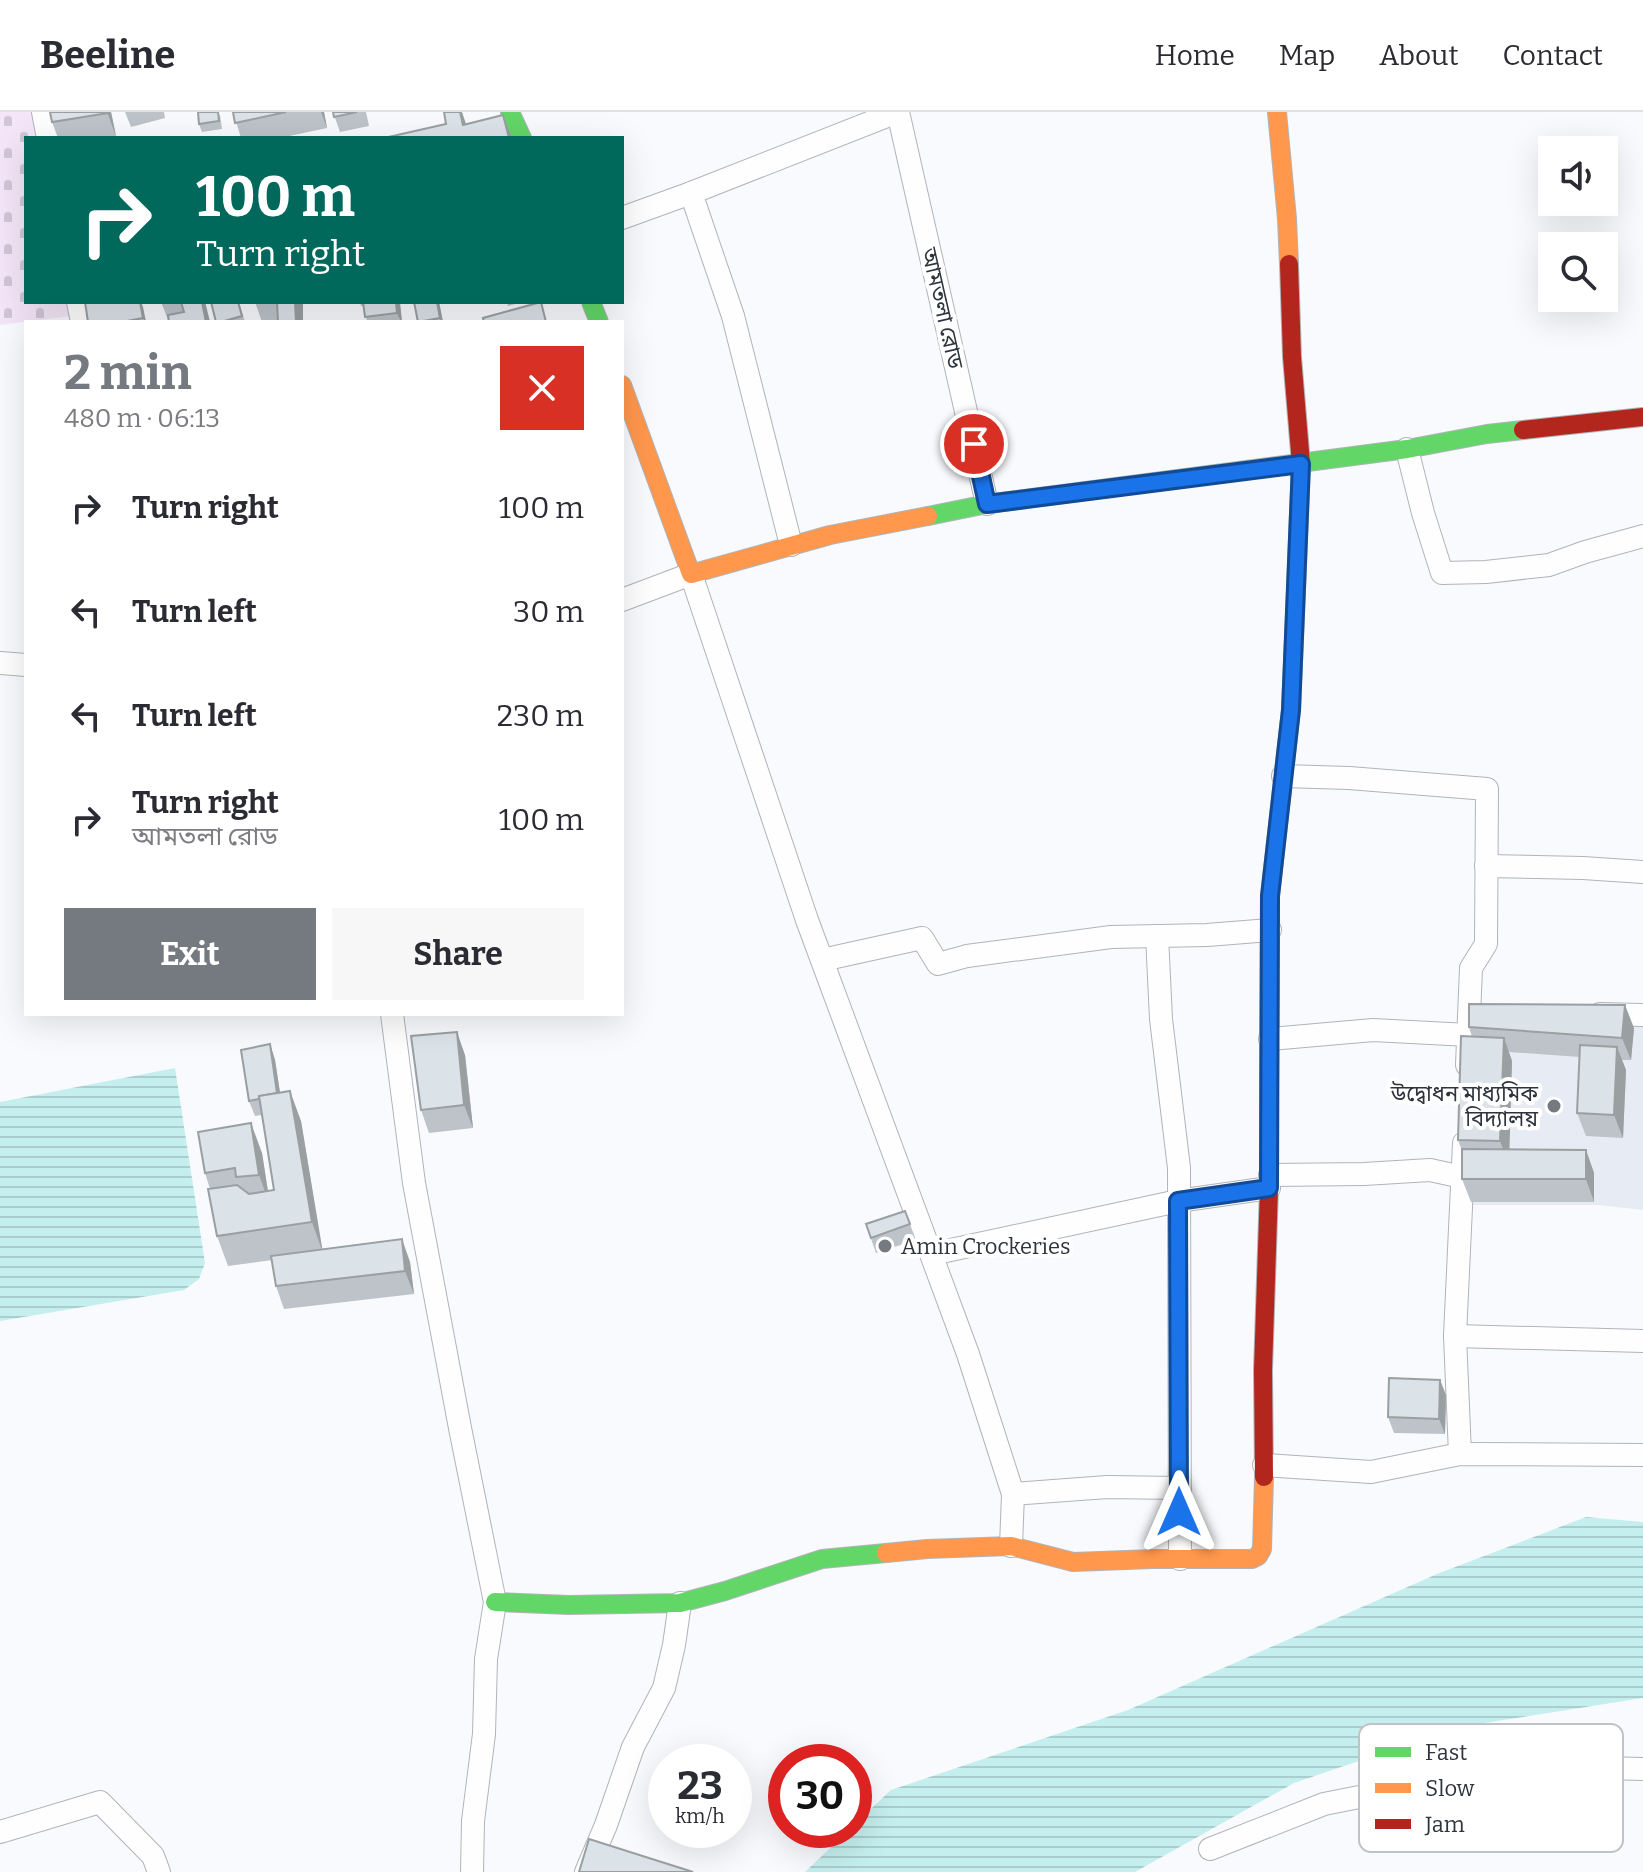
<!DOCTYPE html>
<meta charset="utf-8">
<style>
:root{--surface:#fff;--page:#f7f7f7;--text:#2b2b33;--muted:#7c7c81;--line:#e1e1e2;--accent:#757980}
body{margin:0;font-family:Bitter,"Noto Sans Bengali",serif;background:var(--page);color:var(--text);height:100vh;display:flex;flex-direction:column;font-size:30px;white-space:nowrap}
*{box-sizing:border-box;margin:0}
p{font-size:26px;color:var(--muted)}
.icon{flex:none;width:44px;height:44px;fill:none;stroke:currentColor;stroke-width:2;stroke-linecap:round;stroke-linejoin:round}
.map{position:relative;flex:1;overflow:hidden}
.side{position:absolute;left:24px;top:208px;width:600px;height:696px;display:flex;flex-direction:column;background:var(--surface);border-radius:0px;box-shadow:0 8px 32px #0002}
.side>*{flex:none}
.top-card{position:absolute;left:24px;top:24px;width:600px;height:168px;border-radius:0px;box-shadow:0 8px 32px #0002;background:#00695c;color:#fff;overflow:hidden}
.tools{position:absolute;left:1538px;top:24px;display:grid;gap:16px}
.tools a{display:grid;place-items:center;width:80px;height:80px;border-radius:0px;background:var(--surface);box-shadow:0 8px 32px #0002;font-size:40px}
.speed{position:absolute;left:648px;top:1632px;display:flex;gap:16px;font-size:40px;font-weight:700;text-align:center}
.speed>*{display:grid;place-content:center;width:104px;height:104px;border-radius:50%;background:var(--surface);box-shadow:0 8px 32px #0002;line-height:1}
.speed small{font-size:20px;font-weight:400}
.speed .limit{border:12px solid #d22;background:#fff;color:#111}
.pin{position:absolute;display:grid;place-items:center;width:68px;height:68px;color:#fff;margin:-34px;border:4px solid #fff;border-radius:50%;box-shadow:0 2px 8px #0007}
.me{position:absolute;width:88px;margin:-44px;rotate:0deg;stroke-linejoin:round;filter:drop-shadow(0 0 6px #0008)}
.turn{display:flex;align-items:center;gap:28px;height:168px;padding:0 40px;font-size:36px}
.turn .icon{width:104px;height:104px;stroke-width:2.5}
.turn b{display:block;font-size:56px;line-height:68px}
.round{display:grid;place-items:center;flex:none;width:84px;height:84px;border-radius:0px;background:var(--page)}
.summary{display:flex;align-items:center;justify-content:space-between;height:136px;padding:0 40px}
h1{font-size:48px;font-weight:700;line-height:60px;color:var(--accent)}
.button{display:flex;gap:16px;margin-top:auto;padding:16px 40px}
.button a{flex:1;height:92px;border-radius:0px;background:var(--accent);color:#fff;font-size:32px;font-weight:700;line-height:92px;text-align:center}
.button a+a{background:var(--page);color:var(--text)}
ul{padding:0;list-style:none}
li{display:flex;align-items:center;gap:24px;height:104px;padding:0 40px}
li div{flex:1}
li b{display:block;font-size:30px}
li em{font-style:normal}
header{display:flex;align-items:center;gap:48px;box-sizing:border-box;height:112px;padding:0 40px;background:var(--surface);border-bottom:2px solid var(--line)}
header strong{font-size:38px}
nav{display:flex;gap:44px;margin-inline-start:auto;font-size:28px}
.map>svg:first-child{display:block}
.built{fill:#e7ecf4}
.cemetery{fill:url(#cemetery-stones)}
.water{fill:url(#water-rules)}
.lines{fill:none;stroke-linecap:round;stroke-linejoin:round}
.street-casing{stroke:#b0b4b9;stroke-width:24}
.fast-casing{stroke:#b0b4b9;stroke-width:20}
.slow-casing{stroke:#b0b4b9;stroke-width:20}
.jam-casing{stroke:#b0b4b9;stroke-width:20}
.street{stroke:#fefeff;stroke-width:22}
.fast{stroke:#63d668;stroke-width:18}
.slow{stroke:#ff974d;stroke-width:18}
.jam{stroke:#b3261e;stroke-width:18}
.wall{fill:#bdc3c8}
.shaded-wall{fill:#9a9fa2}
.building{fill:#dce3e8;stroke:#9a9fa2;stroke-width:2}
.route-casing{stroke:#114b97;stroke-width:20}
.route{stroke:#1a73e8;stroke-width:14}
.poi-dot{fill:#757980;stroke:#fff;stroke-width:3}
.labels{text-anchor:middle;stroke-width:8;stroke-linejoin:round;paint-order:stroke}
.street-label{font-size:22px;fill:#2e343d;stroke:#fff}
.poi-label{font-size:22px;fill:#2e343d;stroke:#fff;text-anchor:end}
.key{fill:#fff;stroke:#c0c2c5;stroke-width:2}
.key-label{font-size:22px;fill:#2e343d}
</style>
<header>
<strong>Beeline</strong>
<nav><a>Home</a><a>Map</a><a>About</a><a>Contact</a></nav>
</header>
<div class="map">
<svg width="1643" height="1760" viewBox="0 0 1643 1760">
<defs>
<pattern id="cemetery-stones" width="16" height="16" patternUnits="userSpaceOnUse" patternTransform="scale(2)"><rect width="16" height="16" fill="#f4e6f8"/><path d="M2 7V4a2 2 0 0 1 4 0v3zM10 15v-3a2 2 0 0 1 4 0v3z" fill="#d2c6d6"/></pattern>
<pattern id="water-rules" width="6" height="5" patternUnits="userSpaceOnUse" patternTransform="scale(2)"><rect width="6" height="5" fill="#c4efee"/><path d="M0 2.5h6" fill="none" stroke="#a9cecd"/></pattern>
</defs>
<rect width="100%" height="100%" fill="#f8fafd"/>
<path class="built" d="M1470,900L1643,903V1098L1598,1093H1461Z"/>
<path class="cemetery" d="M0,0H43L48,26H26V190H78L80,203L0,213Z"/>
<g class="water">
<path d="M175,956L205,1151L199,1167L184,1178L0,1209V990Z"/>
<path d="M1586,1405L1643,1410V1586L1459,1615L1294,1671L1135,1760H805L849,1718H854V1713L891,1678L1128,1598L1437,1462Z"/>
</g>
<g class="lines">
<g class="street-casing">
<g id="street">
<path d="M43,0L48,26"/>
<path d="M898,0L987,392"/>
<path d="M691,81L733,204L791,433"/>
<path d="M622,106L691,81L897,0"/>
<path d="M78,190L82,210"/>
<path d="M1407,337L1423,401L1442,461L1486,460L1549,453L1585,440L1643,424"/>
<path d="M622,488L691,462L807,808L968,1242L1013,1382L1011,1434"/>
<path d="M0,551L26,553"/>
<path d="M1283,664L1349,666L1487,677L1486,832L1471,856L1467,953"/>
<path d="M1486,754L1583,756L1643,760"/>
<path d="M1157,824L1161,907L1179,1056L1180,1447"/>
<path d="M822,848L922,826L938,852L967,844L1111,825L1207,823L1270,818"/>
<path d="M392,902L414,1071L460,1316L495,1490L486,1547L484,1622L473,1709L472,1760"/>
<path d="M1600,902L1643,903"/>
<path d="M1270,927L1373,918L1468,923"/>
<path d="M1270,1063L1364,1062L1430,1058L1462,1065"/>
<path d="M932,1142L1178,1089L1269,1076"/>
<path d="M1455,1224L1643,1229"/>
<path d="M1460,1342L1455,1224L1464,1031"/>
<path d="M1264,1353L1371,1360L1460,1342L1643,1343"/>
<path d="M1013,1382L1107,1375L1179,1376"/>
<path d="M0,1720L100,1690L153,1744L159,1760"/>
<path d="M1210,1737L1324,1692L1445,1668L1562,1655L1643,1657"/>
<path d="M586,1760L606,1713L633,1635L664,1576L674,1533L680,1491"/>
</g>
</g>
<g class="fast-casing">
<g id="fast">
<path d="M510,0L522,26"/>
<path d="M591,190L599,210"/>
<path d="M928,404L987,392L1407,337L1487,322L1523,318"/>
<path d="M1269,974L1270,784L1291,598L1296,478"/>
<path d="M495,1490L569,1493L680,1491L725,1479L822,1447L886,1441"/>
</g>
</g>
<g class="slow-casing">
<g id="slow">
<path d="M1277,0L1287,107L1289,152"/>
<path d="M622,273L691,462L830,423L928,404"/>
<path d="M886,1441L927,1437L1011,1434L1073,1450L1153,1447H1252L1258,1444L1262,1437L1264,1365"/>
</g>
</g>
<g class="jam-casing">
<g id="jam">
<path d="M1289,152L1292,245L1301,352L1296,478"/>
<path d="M1523,318L1643,305"/>
<path d="M1264,1365L1263,1258L1269,1076V974"/>
</g>
</g>
<use href="#street" class="street"/>
<use href="#fast" class="fast"/>
<use href="#slow" class="slow"/>
<use href="#jam" class="jam"/>
</g>
<g class="wall">
<path d="M50,0H111L116,24L103,26H58L52,10Z"/>
<path d="M125,0H164L165,6L131,15Z"/>
<path d="M233,0H324L327,16L280,26H241Z"/>
<path d="M333,0H366L369,14L340,20Z"/>
<path d="M220,3L222,17L202,20L199,12Z"/>
<path d="M85,190H141L146,210H88Z"/>
<path d="M161,190H205L210,210H169Z"/>
<path d="M211,190H239L245,210H216Z"/>
<path d="M255,190H303V210H262Z"/>
<path d="M360,190H400L402,210H367L364,194H361Z"/>
<path d="M414,190H439L443,210H418Z"/>
<path d="M507,190H522L508,194Z"/>
<path d="M1469,915L1634,916L1631,948H1622L1626,958L1623,1026L1586,1024L1577,1001L1580,945L1509,940L1512,949L1509,1038H1586L1594,1061V1090H1471L1462,1067V1039L1458,1028L1472,925Z"/>
<path d="M270,932L275,948L280,981L301,1009L322,1138L410,1150L414,1182L284,1197L276,1174L272,1148L228,1154L217,1124L210,1077L205,1061L262,1041L268,1079L274,1078L262,1003L255,1004L249,989Z"/>
<path d="M465,943L473,1016L429,1021L421,998Z"/>
<path d="M905,1099L916,1128L876,1141L866,1112Z"/>
<path d="M1440,1268L1446,1283L1445,1322L1394,1321L1388,1305Z"/>
</g>
<g class="shaded-wall">
<path d="M107,0H111L116,24Z"/>
<path d="M321,0H324L327,16Z"/>
<path d="M460,0H462L466,12L463,13Z"/>
<path d="M503,3L512,26H509Z"/>
<path d="M140,190H141L143,195L146,210H145L143,206Z"/>
<path d="M202,190H205L210,210H206Z"/>
<path d="M295,190H303V210H296Z"/>
<path d="M396,190H400V192L402,210H401L397,201Z"/>
<path d="M437,190H439L443,210H441L440,206Z"/>
<path d="M1625,893L1634,916L1631,948L1622,926Z"/>
<path d="M457,920L465,943L473,1016L464,993Z"/>
<path d="M1504,926L1512,949L1509,1052L1500,1029Z"/>
<path d="M270,932L275,948L283,1000L277,984Z"/>
<path d="M1617,935L1626,958L1623,1026L1614,1003Z"/>
<path d="M290,979L301,1009L323,1141L312,1110Z"/>
<path d="M251,1011L262,1041L270,1093L259,1063Z"/>
<path d="M1586,1038L1594,1061V1090L1586,1067Z"/>
<path d="M402,1127L410,1150L414,1182L405,1159Z"/>
<path d="M1440,1268L1446,1283L1445,1322L1439,1307Z"/>
</g>
<g class="building">
<path d="M50,0H107L108,1L52,10Z"/>
<path d="M198,0H218L219,9L199,12Z"/>
<path d="M233,0H286L235,11Z"/>
<path d="M333,0H357L334,5Z"/>
<path d="M444,0H460L463,13L503,3L509,26H384L446,12Z"/>
<path d="M85,190H140L143,206L122,210H88Z"/>
<path d="M181,190H202L206,210H169L168,203L184,200Z"/>
<path d="M211,190H238L242,204L221,210H216Z"/>
<path d="M277,190H295L296,210H278Z"/>
<path d="M363,190H396L397,201L365,205Z"/>
<path d="M414,190H437L440,206L418,210Z"/>
<path d="M541,190L546,210H484L483,206Z"/>
<path d="M1469,892L1625,893L1622,926L1469,915Z"/>
<path d="M457,920L464,993L421,998L411,924Z"/>
<path d="M1461,924L1504,926L1500,1029L1458,1028Z"/>
<path d="M270,932L277,981L259,984V987L249,989L241,938Z"/>
<path d="M1580,933L1617,935L1614,1003L1577,1001Z"/>
<path d="M290,979L312,1110L217,1124L208,1077L237,1073L249,1082L274,1078L259,984Z"/>
<path d="M251,1011L259,1063L236,1065L235,1056L205,1061L198,1020Z"/>
<path d="M1462,1037L1586,1038V1067H1462Z"/>
<path d="M905,1099L910,1112L871,1126L866,1112Z"/>
<path d="M402,1127L405,1159L276,1174L271,1144Z"/>
<path d="M1389,1266L1440,1268L1439,1307L1388,1305Z"/>
<path d="M589,1727L693,1760H579Z"/>
</g>
<g class="lines">
<g class="route-casing">
<path id="route" d="M974,332L987,392L1301,352L1291,598L1270,784L1269,1076L1178,1089L1179,1400"/>
</g>
<use href="#route" class="route"/>
</g>
<g class="poi-dot">
<circle cx="1554" cy="994" r="8"/>
<circle cx="885" cy="1134" r="8"/>
</g>
<g class="labels">
<g class="street-label">
<text transform="translate(943 196) rotate(77)" y="8">আমতলা রোড</text>
</g>
<g class="poi-label">
<text x="1538" y="989">উদ্বোধন মাধ্যমিক<tspan x="1538" dy="25">বিদ্যালয়</tspan></text>
<text x="901" y="1142" text-anchor="start">Amin Crockeries</text>
</g>
</g>
<rect x="1359" y="1612" width="264" height="128" rx="12" class="key"/>
<rect x="1375" y="1635" width="36" height="10" fill="#63d668"/>
<rect x="1375" y="1671" width="36" height="10" fill="#ff974d"/>
<rect x="1375" y="1707" width="36" height="10" fill="#b3261e"/>
<g class="key-label">
<text x="1425" y="1648">Fast</text>
<text x="1425" y="1684">Slow</text>
<text x="1425" y="1720">Jam</text>
</g>
</svg>
<div class="tools">
<a><svg class="icon" aria-label="sound" viewBox="0 0 24 24"><path d="M4 9h4l5-4v14l-5-4H4zM17 9q2 3 0 6"/></svg></a>
<a><svg class="icon" aria-label="search" viewBox="0 0 24 24"><circle cx="10" cy="10" r="6"/><path d="M15 15l6 6"/></svg></a>
</div>
<div class="speed"><div>23<small>km/h</small></div><div class="limit">30</div></div>
<div class="pin" style="left:974px;top:332px;background:#d93025"><svg class="icon" aria-label="arrive" viewBox="0 0 24 24"><path d="M6 21V4h12l-3 4 3 4H6"/></svg></div>
<svg class="me" style="left:1179px;top:1400px" viewBox="-20 -20 40 40"><path d="M0-17L14 15 0 8-14 15z" fill="#1a73e8" stroke="#fff" stroke-width="4"/></svg>
<div class="top-card">
<div class="turn"><svg class="icon" aria-label="right" viewBox="0 0 24 24"><path d="M7 20v-9h11M14 6l5 5-5 5"/></svg><div><b>100 m</b>Turn right</div></div>
</div>
<section class="side">
<div class="summary"><div><h1>2 min</h1><p>480 m · 06:13</p></div><a class="round" style="background:#d93025;color:#fff"><svg class="icon" aria-label="close" viewBox="0 0 24 24"><path d="M6 6l12 12M18 6L6 18"/></svg></a></div>
<ul>
<li><svg class="icon" aria-label="right" viewBox="0 0 24 24"><path d="M7 20v-9h11M14 6l5 5-5 5"/></svg><div><b>Turn right</b></div><em>100 m</em></li>
<li><svg class="icon" aria-label="left" viewBox="0 0 24 24"><path d="M17 20v-9H6M10 6l-5 5 5 5"/></svg><div><b>Turn left</b></div><em>30 m</em></li>
<li><svg class="icon" aria-label="left" viewBox="0 0 24 24"><path d="M17 20v-9H6M10 6l-5 5 5 5"/></svg><div><b>Turn left</b></div><em>230 m</em></li>
<li><svg class="icon" aria-label="right" viewBox="0 0 24 24"><path d="M7 20v-9h11M14 6l5 5-5 5"/></svg><div><b>Turn right</b><p>আমতলা রোড</p></div><em>100 m</em></li>
</ul>
<div class="button"><a>Exit</a><a>Share</a></div>
</section>
</div>
